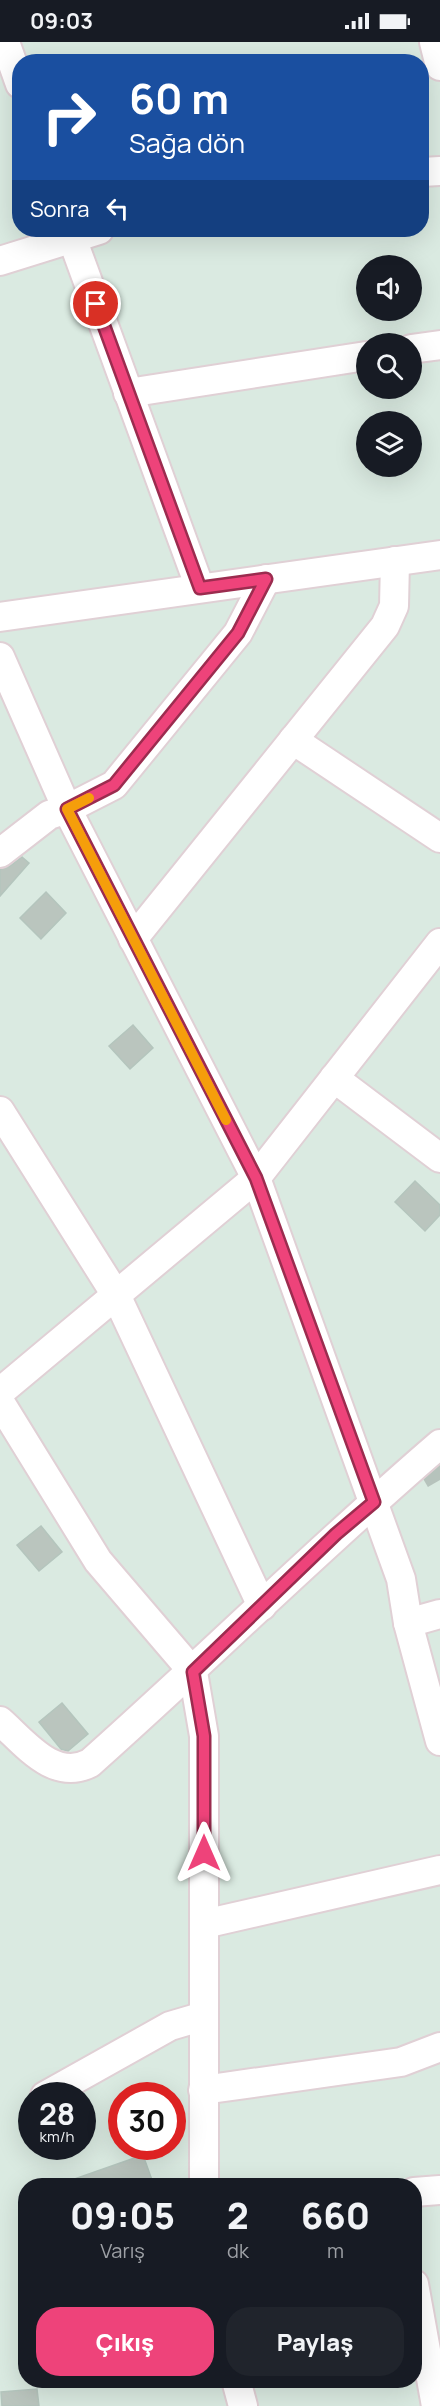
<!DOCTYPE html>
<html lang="tr">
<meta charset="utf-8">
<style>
:root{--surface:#171b24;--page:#20242c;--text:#f1f3f6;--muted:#9ea1a6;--accent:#ee437a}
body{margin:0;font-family:Manrope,sans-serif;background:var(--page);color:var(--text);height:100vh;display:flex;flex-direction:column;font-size:22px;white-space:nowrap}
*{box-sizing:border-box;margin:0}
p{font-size:20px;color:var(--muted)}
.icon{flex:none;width:33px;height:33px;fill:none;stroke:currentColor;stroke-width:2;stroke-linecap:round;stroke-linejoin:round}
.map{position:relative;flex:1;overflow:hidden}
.details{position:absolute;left:18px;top:2136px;width:404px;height:210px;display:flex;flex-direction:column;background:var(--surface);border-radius:24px;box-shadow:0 6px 24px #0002}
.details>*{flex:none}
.hud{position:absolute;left:12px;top:12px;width:417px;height:183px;border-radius:24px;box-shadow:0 6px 24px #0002;background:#1a4fa0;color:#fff;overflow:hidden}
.fabs{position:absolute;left:356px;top:213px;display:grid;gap:12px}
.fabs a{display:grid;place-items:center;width:66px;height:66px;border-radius:50%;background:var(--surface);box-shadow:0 6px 24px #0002;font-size:30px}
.speed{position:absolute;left:18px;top:2040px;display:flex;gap:12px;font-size:30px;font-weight:700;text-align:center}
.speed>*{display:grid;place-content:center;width:78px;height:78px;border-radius:50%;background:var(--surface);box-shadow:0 6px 24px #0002;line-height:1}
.speed small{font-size:15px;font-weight:400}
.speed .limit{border:9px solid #d22;background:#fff;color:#111}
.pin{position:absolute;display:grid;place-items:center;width:51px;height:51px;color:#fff;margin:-26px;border:3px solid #fff;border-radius:50%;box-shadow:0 2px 6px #0007}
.me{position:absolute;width:66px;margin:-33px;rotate:0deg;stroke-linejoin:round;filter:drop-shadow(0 0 4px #0008)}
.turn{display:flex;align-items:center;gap:21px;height:126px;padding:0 18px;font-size:27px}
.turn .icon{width:78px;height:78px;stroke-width:2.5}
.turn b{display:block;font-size:42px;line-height:51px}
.then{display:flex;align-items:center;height:57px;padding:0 18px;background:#0003;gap:12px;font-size:22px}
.eta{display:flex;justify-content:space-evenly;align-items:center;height:102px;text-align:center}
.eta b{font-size:36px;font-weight:800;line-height:42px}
.primary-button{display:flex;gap:12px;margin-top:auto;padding:12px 18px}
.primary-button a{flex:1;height:69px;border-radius:24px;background:var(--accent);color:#fff;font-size:24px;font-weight:800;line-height:69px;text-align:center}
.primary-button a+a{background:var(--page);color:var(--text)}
.status{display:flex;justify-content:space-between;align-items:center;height:42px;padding:0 30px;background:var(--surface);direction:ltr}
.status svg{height:16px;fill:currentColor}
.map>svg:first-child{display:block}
.building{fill:#bac5be;stroke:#b4c5bd;stroke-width:1.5}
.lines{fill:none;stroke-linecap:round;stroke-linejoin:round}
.minor-tunnel{stroke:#b6c3bc;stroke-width:28;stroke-dasharray:28 14;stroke-linecap:butt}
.minor-casing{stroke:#e0d0d5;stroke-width:32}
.minor{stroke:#fff;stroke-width:28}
.route-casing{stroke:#9b2c4f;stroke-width:15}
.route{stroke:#ee437a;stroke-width:10}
.slow{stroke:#f59e0b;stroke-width:10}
</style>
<div class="status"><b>09:03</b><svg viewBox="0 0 49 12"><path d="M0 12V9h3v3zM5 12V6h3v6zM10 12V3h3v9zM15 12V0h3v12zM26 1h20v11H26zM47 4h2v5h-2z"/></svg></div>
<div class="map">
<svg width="440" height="2364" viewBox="0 0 440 2364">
<rect width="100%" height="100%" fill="#daeae1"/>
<g class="building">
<path d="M22,815L29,821L0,854V827L10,824Z"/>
<path d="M46,850L66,871L41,897L20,876Z"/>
<path d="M133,983L153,1006L130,1027L109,1004Z"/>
<path d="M415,1139L440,1163V1173L425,1189L395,1160Z"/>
<path d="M41,1484L62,1510L39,1529L17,1503Z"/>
<path d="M62,1661L88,1692L68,1709L61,1707L39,1680Z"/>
<path d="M143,2113L152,2138L136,2144H63V2141Z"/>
<path d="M37,2347L39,2364H2L1,2350Z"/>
</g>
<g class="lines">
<path class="minor-tunnel" d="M426,1414L440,1438"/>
<g class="minor-casing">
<g id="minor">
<path d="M5,0L20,42"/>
<path d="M434,0L440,24"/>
<path d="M422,130L440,129"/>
<path d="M69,188L200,546"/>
<path d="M0,219L99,188"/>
<path d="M411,307L440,303"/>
<path d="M128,351L366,314"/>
<path d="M0,575L440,513"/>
<path d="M0,615L67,767L256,1136L401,1537L408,1581L440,1699"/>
<path d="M293,698L440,796"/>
<path d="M0,811L49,773L67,767L114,743L238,591L266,537"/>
<path d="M133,897L385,584L394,564L395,519"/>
<path d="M334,1036L440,1116"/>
<path d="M0,1069L116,1253L262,1564"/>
<path d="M0,1350L256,1136L440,901"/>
<path d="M0,1360L98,1519L193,1630L204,1694V2144"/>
<path d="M408,1581L440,1572"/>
<path d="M0,1679C25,1701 54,1740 90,1721C208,1616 320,1505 440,1402"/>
<path d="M204,1882L440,1828"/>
<path d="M203,2048L401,2020L440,2005"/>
<path d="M45,2054L170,1984L204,1974"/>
<path d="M414,2150L440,2148"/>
<path d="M414,2242L436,2364"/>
<path d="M236,2338L243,2364"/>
</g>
</g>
<use href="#minor" class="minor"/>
</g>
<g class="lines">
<g class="route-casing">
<path id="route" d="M96,262L200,546L266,537L238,591L114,743L67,767L256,1136L374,1460L336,1492L193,1630L204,1694V1811"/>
</g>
<use href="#route" class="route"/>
<path class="slow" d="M89,756L67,767L226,1078"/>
</g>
</svg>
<div class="fabs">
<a><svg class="icon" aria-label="sound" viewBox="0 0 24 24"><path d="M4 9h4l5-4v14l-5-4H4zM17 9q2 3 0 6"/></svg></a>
<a><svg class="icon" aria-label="search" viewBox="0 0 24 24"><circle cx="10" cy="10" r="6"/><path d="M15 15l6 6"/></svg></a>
<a><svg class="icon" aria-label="layers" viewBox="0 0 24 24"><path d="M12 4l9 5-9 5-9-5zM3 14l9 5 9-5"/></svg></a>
</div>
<div class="speed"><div>28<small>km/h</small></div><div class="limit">30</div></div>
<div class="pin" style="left:96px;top:262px;background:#d93025"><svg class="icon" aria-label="arrive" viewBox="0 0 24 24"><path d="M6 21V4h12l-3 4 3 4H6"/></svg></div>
<svg class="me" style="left:204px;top:1811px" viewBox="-20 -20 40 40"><path d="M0-17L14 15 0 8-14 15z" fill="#ee437a" stroke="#fff" stroke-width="4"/></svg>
<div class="hud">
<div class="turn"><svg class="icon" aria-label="right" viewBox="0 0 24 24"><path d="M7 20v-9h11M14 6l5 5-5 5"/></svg><div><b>60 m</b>Sağa dön</div></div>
<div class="then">Sonra<svg class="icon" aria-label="left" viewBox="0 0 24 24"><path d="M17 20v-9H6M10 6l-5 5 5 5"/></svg></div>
</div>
<section class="details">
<div class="eta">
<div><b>09:05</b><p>Varış</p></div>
<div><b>2</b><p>dk</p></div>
<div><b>660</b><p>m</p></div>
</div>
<div class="primary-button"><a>Çıkış</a><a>Paylaş</a></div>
</section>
</div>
